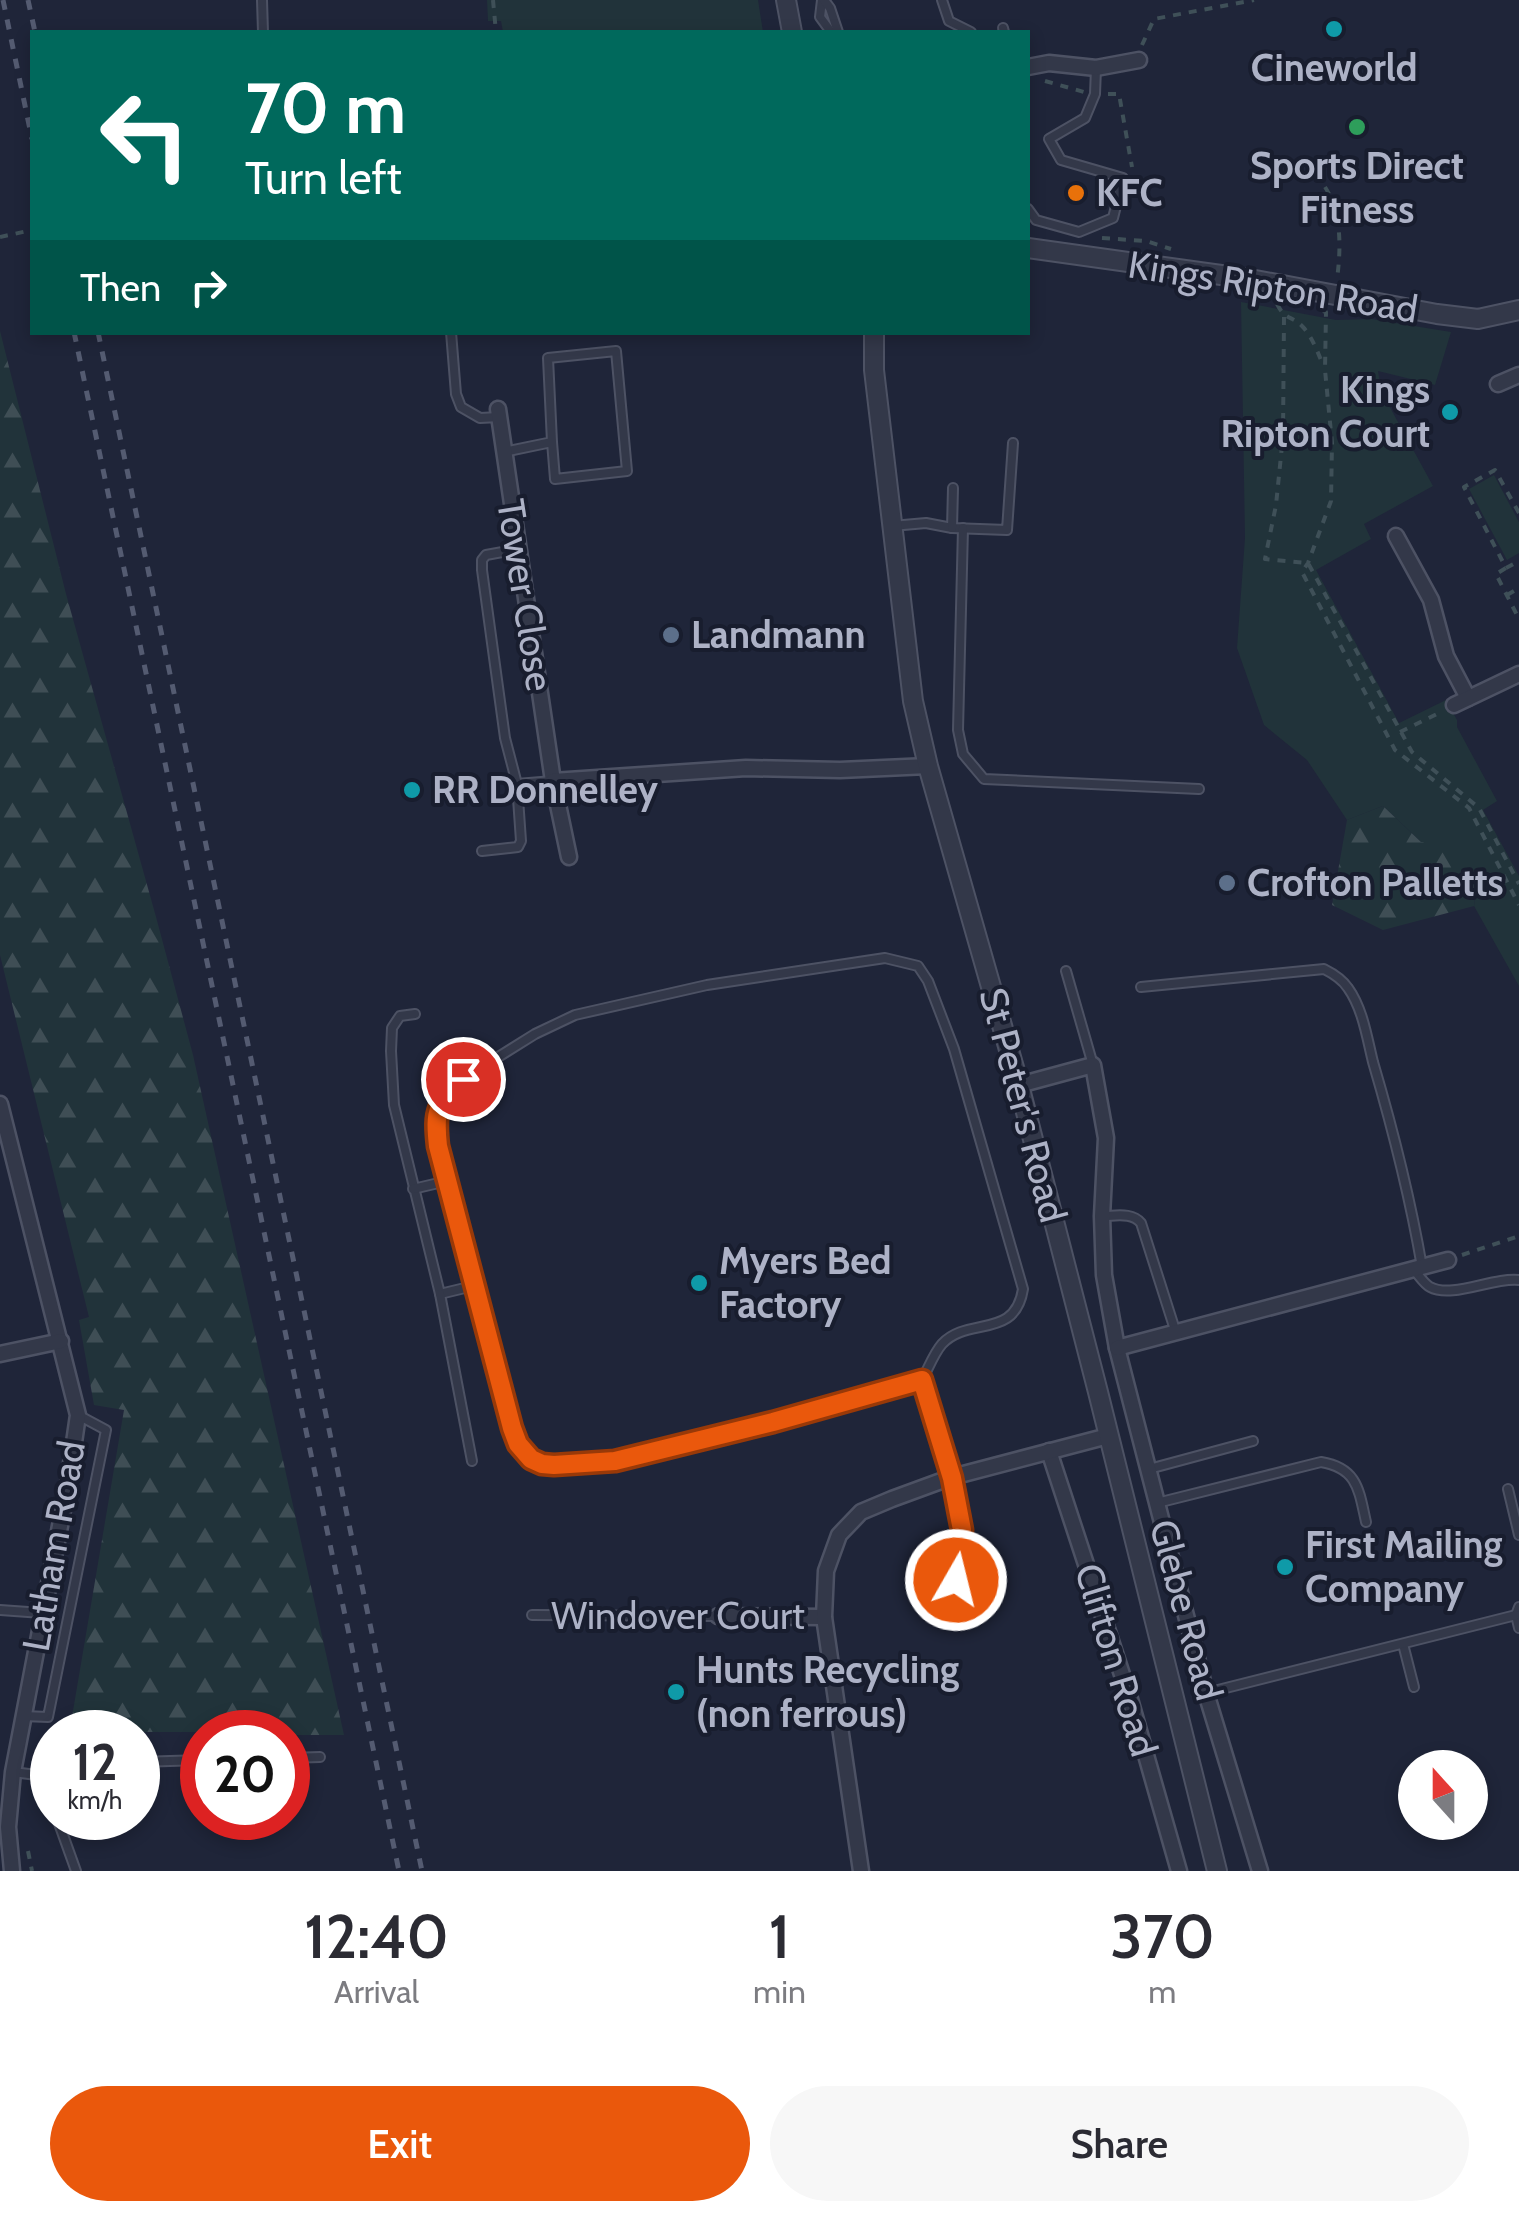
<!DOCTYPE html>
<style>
:root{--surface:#fff;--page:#f7f7f7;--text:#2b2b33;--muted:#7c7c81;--accent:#ea580c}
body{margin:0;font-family:Cabin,sans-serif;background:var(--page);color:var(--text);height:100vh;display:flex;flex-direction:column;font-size:38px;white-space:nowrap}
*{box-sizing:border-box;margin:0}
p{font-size:32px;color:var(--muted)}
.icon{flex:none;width:55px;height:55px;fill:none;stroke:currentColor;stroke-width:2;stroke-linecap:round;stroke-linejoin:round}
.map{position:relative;height:1871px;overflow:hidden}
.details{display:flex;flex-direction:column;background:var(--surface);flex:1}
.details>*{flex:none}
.hud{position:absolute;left:30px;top:30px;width:1000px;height:305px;border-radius:0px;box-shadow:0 5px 15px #0003;background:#00695c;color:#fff;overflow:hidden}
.needle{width:65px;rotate:339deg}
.tools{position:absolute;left:1398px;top:1750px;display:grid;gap:20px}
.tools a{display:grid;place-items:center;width:90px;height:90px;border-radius:50%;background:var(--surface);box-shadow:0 5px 15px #0003;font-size:50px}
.speed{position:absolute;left:30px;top:1710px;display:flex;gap:20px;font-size:50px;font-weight:700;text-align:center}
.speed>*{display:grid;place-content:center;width:130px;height:130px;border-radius:50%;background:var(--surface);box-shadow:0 5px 15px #0003;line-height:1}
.speed small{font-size:25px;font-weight:400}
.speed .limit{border:15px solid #d22;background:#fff;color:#111}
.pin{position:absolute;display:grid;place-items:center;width:85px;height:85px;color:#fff;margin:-42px;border:5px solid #fff;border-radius:50%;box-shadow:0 2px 10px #0007}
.me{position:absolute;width:110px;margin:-55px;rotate:8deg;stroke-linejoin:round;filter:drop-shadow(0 0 8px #0008)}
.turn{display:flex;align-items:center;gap:35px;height:210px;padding:0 50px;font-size:45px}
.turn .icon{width:130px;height:130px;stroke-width:2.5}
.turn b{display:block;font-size:70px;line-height:85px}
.then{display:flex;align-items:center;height:95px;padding:0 50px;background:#0003;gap:20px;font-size:38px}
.eta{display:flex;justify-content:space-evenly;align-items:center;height:170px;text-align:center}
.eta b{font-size:60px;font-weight:600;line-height:70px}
.button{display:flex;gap:20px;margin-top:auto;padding:20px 50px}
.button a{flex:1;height:115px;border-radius:60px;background:var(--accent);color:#fff;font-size:40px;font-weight:600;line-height:115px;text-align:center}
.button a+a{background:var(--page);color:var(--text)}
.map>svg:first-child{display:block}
.grass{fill:#21333a}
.forest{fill:url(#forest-firs)}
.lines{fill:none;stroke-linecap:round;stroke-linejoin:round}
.service-casing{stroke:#4d5264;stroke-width:12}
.minor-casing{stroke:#4d5264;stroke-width:19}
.tertiary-casing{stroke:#4d5264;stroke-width:22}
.path{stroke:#3f5058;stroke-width:4;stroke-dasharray:8 8;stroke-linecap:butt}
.service{stroke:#333849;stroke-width:8}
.minor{stroke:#333849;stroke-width:14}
.tertiary{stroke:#333849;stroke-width:18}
.rail{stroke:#545b71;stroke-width:5;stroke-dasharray:10 10;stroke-linecap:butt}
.route-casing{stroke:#983908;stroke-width:25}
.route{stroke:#ea580c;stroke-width:18}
.culture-dot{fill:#0f9aa8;stroke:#181d2e;stroke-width:4}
.leisure-dot{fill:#2e9e5b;stroke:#181d2e;stroke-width:4}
.food-dot{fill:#e8710a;stroke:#181d2e;stroke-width:4}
.service-dot{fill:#5c6f8a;stroke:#181d2e;stroke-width:4}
.labels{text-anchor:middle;stroke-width:8;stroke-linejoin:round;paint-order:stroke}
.poi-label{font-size:38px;font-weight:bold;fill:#adb2c6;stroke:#181d2e;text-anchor:start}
.street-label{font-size:38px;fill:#adb2c6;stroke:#181d2e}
</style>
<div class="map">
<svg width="1519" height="1871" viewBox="0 0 1519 1871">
<defs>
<pattern id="forest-firs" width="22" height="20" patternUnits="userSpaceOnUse" patternTransform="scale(2.5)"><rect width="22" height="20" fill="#21333a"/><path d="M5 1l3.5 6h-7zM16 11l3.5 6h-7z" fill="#3f4e55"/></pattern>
</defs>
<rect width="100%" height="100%" fill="#1f2539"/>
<g class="grass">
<path d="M487,0H758L763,32H503L501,21H488Z"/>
<path d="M1241,302L1336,320L1371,319L1451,332L1435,385L1378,371L1381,391L1433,486L1364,524L1371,539L1316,570L1399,723L1446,700L1457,720V727L1497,801L1483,810L1519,876V986L1474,906L1476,888L1421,842L1383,806L1347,820L1307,760L1264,725L1237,648L1245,538Z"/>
<path d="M1494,475L1519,522V553L1507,560L1469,489Z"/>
</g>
<g class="forest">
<path d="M0,331L66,594L156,917L193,1055L344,1735H288V1732H61L72,1717L124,1410L94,1405L79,1320L89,1317L0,955Z"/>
<path d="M1383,806L1421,842L1444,843L1476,888L1474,906L1383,930L1332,905L1347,820Z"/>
</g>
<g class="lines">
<g class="service-casing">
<g id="service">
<path d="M262,0L263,32"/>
<path d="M822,0L820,17L831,32"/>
<path d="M824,0L830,8L838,32"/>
<path d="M942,0L949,21L971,32"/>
<path d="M1003,28L1004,32"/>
<path d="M1028,209L1036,220L1079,232L1113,218L1123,178L1061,160L1049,139L1085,118L1095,94L1096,68"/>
<path d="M451,332L456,394L461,407L480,418L499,417"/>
<path d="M504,452L552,442L548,358L616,351L627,471L555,479L552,442"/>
<path d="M892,526L926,523L952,528L1007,530L1013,443"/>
<path d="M952,528L953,488"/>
<path d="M963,528L958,730L963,754L984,779L1199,789"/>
<path d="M517,784L505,738L482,570V560L486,555L519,549"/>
<path d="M482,851L518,847L521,841L517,784L553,781"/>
<path d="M1066,971L1093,1065"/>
<path d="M1141,987L1324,969C1334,974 1342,979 1348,988C1363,1009 1367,1038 1373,1062C1393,1130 1410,1197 1422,1267"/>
<path d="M415,1014L400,1016L392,1028L391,1051L394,1105L440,1294L473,1286"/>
<path d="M413,1189L447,1181"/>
<path d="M1102,1216C1116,1216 1132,1212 1141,1223L1176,1333"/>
<path d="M1413,1269C1418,1274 1424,1284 1430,1287C1452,1299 1493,1277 1519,1280"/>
<path d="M440,1294L472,1461"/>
<path d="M922,1380L743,1430L615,1461L554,1465L541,1463L531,1459L518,1444L512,1428L438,1146L436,1125L439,1105L463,1079L535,1034L575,1015L707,985L885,958L918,966L928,981L954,1049L1023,1289C1015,1340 968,1316 942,1344C934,1353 928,1369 922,1380L952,1477L962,1530L956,1580L963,1624"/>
<path d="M1149,1469L1253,1441"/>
<path d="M1508,1489L1519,1535"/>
<path d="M1157,1503L1321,1462C1358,1468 1359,1491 1366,1522"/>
<path d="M1519,1607L1516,1615L1519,1628"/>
<path d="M0,1610L42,1613"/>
<path d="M532,1615L718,1616"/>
<path d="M1403,1644L1414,1687"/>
<path d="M1206,1693L1516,1615"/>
<path d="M23,1716L48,1717L106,1430L78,1415"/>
<path d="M288,1758L320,1757"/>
<path d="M138,1762L202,1760"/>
<path d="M13,1772L52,1777"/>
<path d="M42,1776L52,1805"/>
<path d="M57,1818L76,1871"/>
<path d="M106,1818L110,1829"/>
</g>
</g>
<g class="minor-casing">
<g id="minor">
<path d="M1028,67L1049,63L1096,68L1139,60"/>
<path d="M1498,384L1519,375"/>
<path d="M498,409L553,781L569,857"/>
<path d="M1396,536L1431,600L1446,656L1468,698"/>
<path d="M1454,705L1519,674"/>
<path d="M553,781L746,768L840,770L928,766"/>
<path d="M1019,1085L1093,1065L1106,1138L1102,1216L1104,1275L1117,1348L1206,1693L1260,1871"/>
<path d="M0,1104L78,1415L68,1484L13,1772L8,1827L12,1871"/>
<path d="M1117,1348L1448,1260"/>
<path d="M0,1354L61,1341"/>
<path d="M1049,1451L1130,1699L1179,1871"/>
<path d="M718,1616L824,1617"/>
<path d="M861,1871L824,1617L826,1571L839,1535L861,1512L892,1499L952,1477L1108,1436"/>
</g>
</g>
<g class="tertiary-casing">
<g id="tertiary">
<path d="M786,0L792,32"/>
<path d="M1028,248L1250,279L1437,314L1478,319L1519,310"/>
<path d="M874,332V370L913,701L928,766L1019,1085L1098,1392L1217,1871"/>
</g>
</g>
<g class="path">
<path d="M493,0L496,32"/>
<path d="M1142,45L1154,19L1254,0"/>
<path d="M1045,81L1084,92"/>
<path d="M1108,94H1119L1132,167"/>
<path d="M1325,187C1342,213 1341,249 1337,279"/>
<path d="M0,237L32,230"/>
<path d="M1102,238L1146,241L1171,249"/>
<path d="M1277,304C1286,321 1291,315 1302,326C1312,336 1318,353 1323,365"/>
<path d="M1323,311L1326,312L1325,370L1332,443L1331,501L1308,563L1302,572L1395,750L1469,808L1519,905"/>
<path d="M1284,317L1283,436L1276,505L1265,559L1308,563L1412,752L1479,808L1519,884"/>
<path d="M1519,513L1495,470L1464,487L1506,568L1496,574L1519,619"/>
<path d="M1506,568L1519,561"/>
<path d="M1507,595L1519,588"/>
<path d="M1400,732L1441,712"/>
<path d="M1462,1255L1519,1236"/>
<path d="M28,1851L32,1871"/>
</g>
<use href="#service" class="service"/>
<use href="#minor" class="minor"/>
<use href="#tertiary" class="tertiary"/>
<g class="rail">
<path d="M3,0L32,139"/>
<path d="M28,0L35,32"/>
<path d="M74,332L399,1871"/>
<path d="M98,332L422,1871"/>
</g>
</g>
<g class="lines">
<g class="route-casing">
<path id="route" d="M463,1079C437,1104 434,1110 438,1146L512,1428L518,1444L531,1459L542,1464L554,1465L615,1461L773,1422L922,1380L952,1478L962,1530L956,1580"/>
</g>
<use href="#route" class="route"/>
</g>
<g class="culture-dot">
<circle cx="1334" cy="29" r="10"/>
<circle cx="1450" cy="412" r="10"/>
<circle cx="412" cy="790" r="10"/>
<circle cx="699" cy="1283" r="10"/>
<circle cx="1285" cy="1567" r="10"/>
<circle cx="676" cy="1692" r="10"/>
</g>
<circle class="leisure-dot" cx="1357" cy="127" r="10"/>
<circle class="food-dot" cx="1076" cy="193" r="10"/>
<g class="service-dot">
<circle cx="671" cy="635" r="10"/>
<circle cx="1227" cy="883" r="10"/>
</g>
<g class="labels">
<g class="poi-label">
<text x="1334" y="81" text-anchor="middle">Cineworld</text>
<text x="1357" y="179" text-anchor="middle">Sports Direct<tspan x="1357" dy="44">Fitness</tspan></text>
<text x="1096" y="206">KFC</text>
<text x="1430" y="403" text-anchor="end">Kings<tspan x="1430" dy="44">Ripton Court</tspan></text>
<text x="691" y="648">Landmann</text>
<text x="432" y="803">RR Donnelley</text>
<text x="1247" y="896">Crofton Palletts</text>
<text x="719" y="1274">Myers Bed<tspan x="719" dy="44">Factory</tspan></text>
<text x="1305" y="1558">First Mailing<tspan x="1305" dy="44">Company</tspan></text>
<text x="696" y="1683">Hunts Recycling<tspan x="696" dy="44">(non ferrous)</tspan></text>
</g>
<g class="street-label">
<text transform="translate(1273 287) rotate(9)" y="13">Kings Ripton Road</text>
<text transform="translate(525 595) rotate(81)" y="13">Tower Close</text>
<text transform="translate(1023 1105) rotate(75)" y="13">St Peter's Road</text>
<text transform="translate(54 1546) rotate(-80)" y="13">Latham Road</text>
<text transform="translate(1186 1610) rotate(75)" y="13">Glebe Road</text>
<text x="678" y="1629">Windover Court</text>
<text transform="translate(1116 1660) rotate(73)" y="13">Clifton Road</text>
</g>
</g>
</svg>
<div class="tools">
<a><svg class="needle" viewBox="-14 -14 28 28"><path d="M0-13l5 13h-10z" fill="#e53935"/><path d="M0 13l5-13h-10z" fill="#7c7c81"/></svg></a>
</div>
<div class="speed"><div>12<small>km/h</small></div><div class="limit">20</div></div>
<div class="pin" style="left:463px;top:1079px;background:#d93025"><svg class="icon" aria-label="arrive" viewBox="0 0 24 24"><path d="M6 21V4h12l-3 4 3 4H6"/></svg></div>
<svg class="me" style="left:956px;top:1580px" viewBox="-20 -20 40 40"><circle r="17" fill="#ea580c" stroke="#fff" stroke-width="3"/><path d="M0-11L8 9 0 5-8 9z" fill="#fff"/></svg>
<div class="hud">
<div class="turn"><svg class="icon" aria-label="left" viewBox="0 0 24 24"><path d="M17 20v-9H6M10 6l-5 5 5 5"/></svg><div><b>70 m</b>Turn left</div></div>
<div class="then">Then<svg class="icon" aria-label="right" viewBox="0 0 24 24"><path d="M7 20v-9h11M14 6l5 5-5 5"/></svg></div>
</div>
</div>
<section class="details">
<div class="eta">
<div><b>12:40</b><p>Arrival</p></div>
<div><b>1</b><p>min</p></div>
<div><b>370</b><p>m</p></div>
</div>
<div class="button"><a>Exit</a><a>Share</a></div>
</section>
